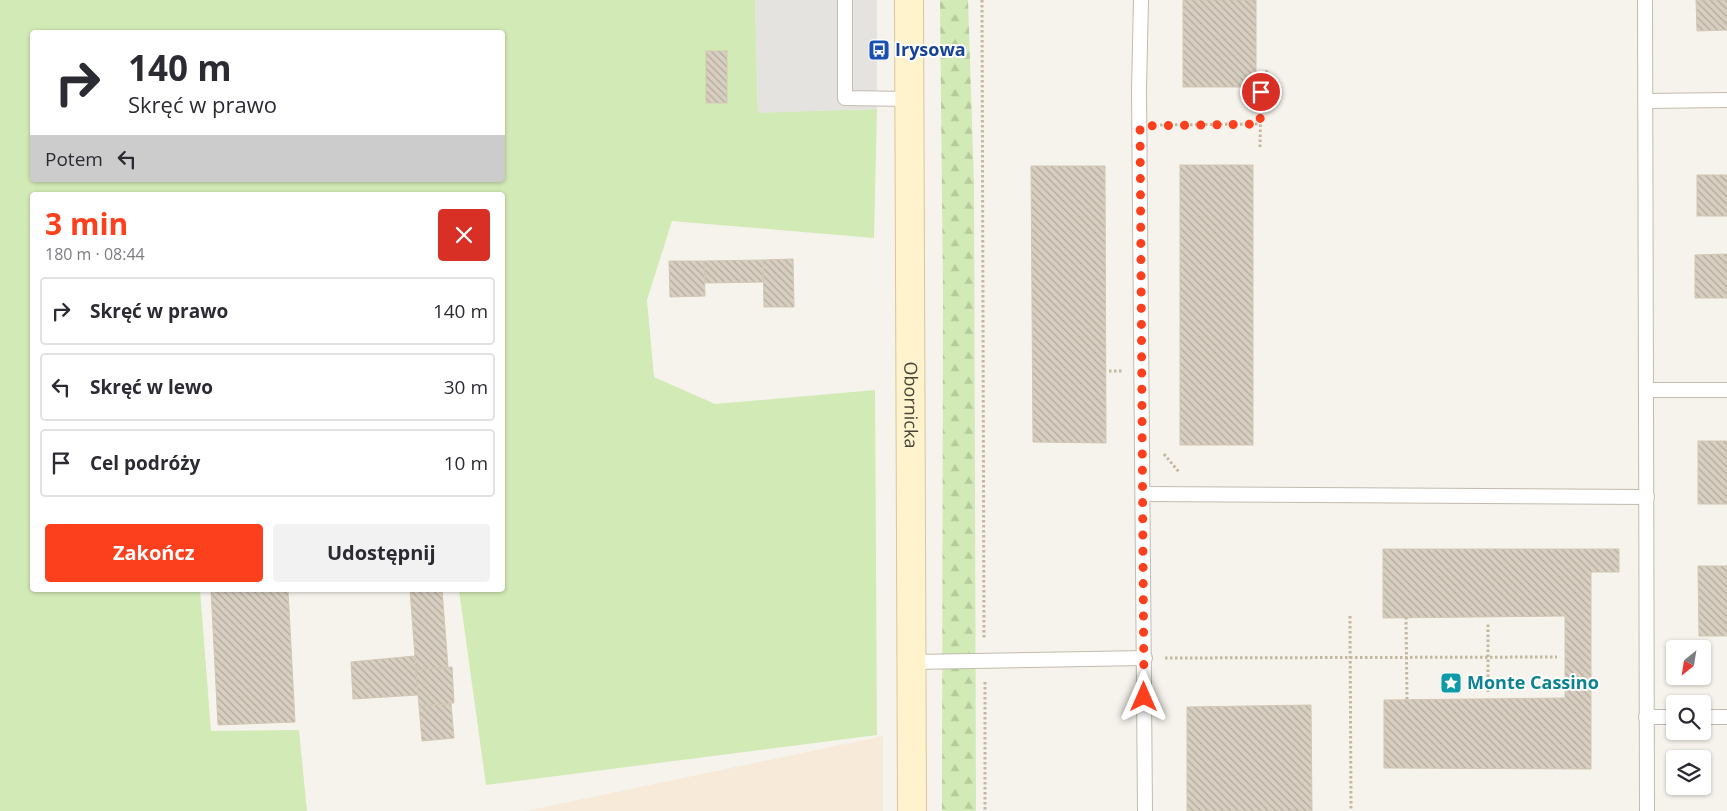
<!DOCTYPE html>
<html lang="pl">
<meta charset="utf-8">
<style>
:root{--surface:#fff;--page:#f2f2f3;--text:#2b2b33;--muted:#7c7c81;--line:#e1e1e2;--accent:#fc3f1d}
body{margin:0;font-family:"Open Sans",sans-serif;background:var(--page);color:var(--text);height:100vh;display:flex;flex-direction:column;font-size:19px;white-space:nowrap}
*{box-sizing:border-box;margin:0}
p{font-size:16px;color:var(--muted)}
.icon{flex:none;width:28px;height:28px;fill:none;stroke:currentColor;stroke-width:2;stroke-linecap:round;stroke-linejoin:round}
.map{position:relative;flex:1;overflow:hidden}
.panel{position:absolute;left:30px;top:192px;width:475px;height:400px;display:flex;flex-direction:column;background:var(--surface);border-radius:5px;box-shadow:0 1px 4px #0004}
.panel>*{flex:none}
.top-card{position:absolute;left:30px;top:30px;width:475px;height:152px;border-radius:5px;box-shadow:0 1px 4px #0004;background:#fff;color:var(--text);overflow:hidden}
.needle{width:32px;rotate:210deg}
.buttons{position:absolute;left:1666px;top:640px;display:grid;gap:10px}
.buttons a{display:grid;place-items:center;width:45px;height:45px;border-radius:5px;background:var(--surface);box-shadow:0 1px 4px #0004;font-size:25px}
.pin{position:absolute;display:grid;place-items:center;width:42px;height:42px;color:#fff;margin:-21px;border:2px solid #fff;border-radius:50%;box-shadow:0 1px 5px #0007}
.me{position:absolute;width:55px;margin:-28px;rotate:0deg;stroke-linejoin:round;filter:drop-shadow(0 0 4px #0008)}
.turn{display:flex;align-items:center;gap:18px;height:105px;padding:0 15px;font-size:22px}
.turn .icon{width:65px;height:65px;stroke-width:2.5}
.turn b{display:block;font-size:35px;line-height:42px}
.then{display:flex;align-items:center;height:48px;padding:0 15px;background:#0003;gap:10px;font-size:19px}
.round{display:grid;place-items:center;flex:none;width:52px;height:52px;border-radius:5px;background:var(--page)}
.headline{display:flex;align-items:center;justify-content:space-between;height:85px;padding:0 15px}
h1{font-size:30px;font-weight:700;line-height:38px;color:var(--accent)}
.primary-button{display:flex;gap:10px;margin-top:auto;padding:10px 15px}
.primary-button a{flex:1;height:58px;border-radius:5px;background:var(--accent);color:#fff;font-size:20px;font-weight:700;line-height:58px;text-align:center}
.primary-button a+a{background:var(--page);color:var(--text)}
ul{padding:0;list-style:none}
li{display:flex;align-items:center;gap:15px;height:68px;margin:0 10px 8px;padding:0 5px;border:2px solid var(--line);border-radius:5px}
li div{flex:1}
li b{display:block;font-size:19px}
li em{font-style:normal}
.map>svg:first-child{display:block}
.commercial{fill:#f7ead8}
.green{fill:#d2eab5;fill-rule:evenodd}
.forest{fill:url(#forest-firs)}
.parking{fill:#e5e3e0}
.building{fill:url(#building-back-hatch);stroke:#d3c7b4}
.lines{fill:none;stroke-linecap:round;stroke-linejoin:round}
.lane-casing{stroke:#c2bbae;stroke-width:16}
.secondary-casing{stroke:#d6c79b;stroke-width:30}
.path{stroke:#c4b79f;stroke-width:3;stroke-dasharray:2.5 2.5;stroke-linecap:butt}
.lane{stroke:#fff;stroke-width:14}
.secondary{stroke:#fff3cd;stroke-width:28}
.route{stroke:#fc3f1d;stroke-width:9;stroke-dasharray:0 16.2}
.labels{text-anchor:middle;stroke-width:4;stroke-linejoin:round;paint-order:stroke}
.transit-label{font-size:18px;font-weight:bold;fill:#164399;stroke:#fff;text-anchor:start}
.street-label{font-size:18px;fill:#4b4439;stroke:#fff}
.culture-label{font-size:18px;font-weight:bold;fill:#0d838f;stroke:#fff;text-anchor:start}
</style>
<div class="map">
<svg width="1727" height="811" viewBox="0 0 1727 811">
<defs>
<pattern id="forest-firs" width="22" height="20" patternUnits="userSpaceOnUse" patternTransform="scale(1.25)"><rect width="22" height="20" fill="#d2eab5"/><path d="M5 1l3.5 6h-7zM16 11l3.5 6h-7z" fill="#b6ca9c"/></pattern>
<pattern id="building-back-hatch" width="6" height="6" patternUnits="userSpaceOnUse" patternTransform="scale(1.25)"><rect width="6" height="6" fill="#d8cfc1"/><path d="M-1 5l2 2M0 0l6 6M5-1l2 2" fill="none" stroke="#b1aa9e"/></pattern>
</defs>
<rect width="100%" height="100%" fill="#f6f3ec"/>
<path class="commercial" d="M883,736V811H526Z"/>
<path class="green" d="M0,0H755L758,112L877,109L874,238L672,221L647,300L654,377L715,404L875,390L877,735L486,785L459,590H502V195H32V590H200L211,731L299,730L307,811H0ZM32,32H502V180H32Z"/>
<path class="forest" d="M940,0H968L974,184L976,811H942L943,294Z"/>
<path class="parking" d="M755,0H877V109L758,113Z"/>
<g class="building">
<rect x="1183" y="0" width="73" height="87"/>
<path d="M1696,0H1727V30L1697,31Z"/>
<rect x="706" y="51" width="21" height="52"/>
<rect x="1180" y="165" width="73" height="280"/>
<path d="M1031,166H1105L1106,443L1033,442Z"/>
<rect x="1697" y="175" width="30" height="41"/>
<path d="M1727,254V298H1695V255Z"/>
<path d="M793,259L794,307H764L763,260Z"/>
<path d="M763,260V282L705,283L704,261Z"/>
<path d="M669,261H704L705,296L670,297Z"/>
<rect x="1698" y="441" width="29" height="63"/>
<path d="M1383,549H1619V572H1591V769L1384,768V700L1565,698V616L1383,618Z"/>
<path d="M1698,566H1727V636H1699Z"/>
<path d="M211,590H288L295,722L218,725Z"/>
<path d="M410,590H442L448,667L416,670Z"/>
<path d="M415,656L418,695L353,699L351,662Z"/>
<path d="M452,667L454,703L419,706L416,670Z"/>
<path d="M451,704L454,738L422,741L419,706Z"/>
<path d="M1311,705L1312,811H1187V707Z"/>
</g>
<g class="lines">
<g class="lane-casing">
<g id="lane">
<path d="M845,0V98L909,99"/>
<path d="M1141,0L1139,90L1145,811"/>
<path d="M1645,0L1647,811"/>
<path d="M1647,101L1727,100"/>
<path d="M1648,390H1727"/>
<path d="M1143,494L1647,497"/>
<path d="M911,662L1145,658"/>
<path d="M1646,717H1675"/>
<path d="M1702,717H1727"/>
</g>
</g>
<g class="secondary-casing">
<g id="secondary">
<path id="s1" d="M909,0L912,811"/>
</g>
</g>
<g class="path">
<path d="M982,0L984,640"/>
<path d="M1160,125L1260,124"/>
<path d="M1260,147L1261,92L1267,70"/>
<path d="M1109,371H1122"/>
<path d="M1164,454L1179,472"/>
<path d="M1350,616L1351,811"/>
<path d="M1406,617L1407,699"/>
<path d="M1165,658L1557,657"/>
<path d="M985,682V811"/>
<path d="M1488,692V622"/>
</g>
<use href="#lane" class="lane"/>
<use href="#secondary" class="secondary"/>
</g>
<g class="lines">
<path class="route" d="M1144,697L1140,126L1260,124L1261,92"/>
</g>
<defs>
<g id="bus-square" transform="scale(1.125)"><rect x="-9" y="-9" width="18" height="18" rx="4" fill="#1a4fb4" stroke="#fff"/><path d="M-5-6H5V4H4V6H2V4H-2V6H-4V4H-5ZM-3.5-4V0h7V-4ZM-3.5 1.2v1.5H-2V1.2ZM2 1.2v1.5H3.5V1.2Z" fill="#fff"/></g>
<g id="sight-square" transform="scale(1.125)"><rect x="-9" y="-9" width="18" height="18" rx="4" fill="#0f9aa8" stroke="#fff"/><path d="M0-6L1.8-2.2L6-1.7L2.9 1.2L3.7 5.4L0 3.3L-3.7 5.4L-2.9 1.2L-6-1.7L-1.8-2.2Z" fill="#fff"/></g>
</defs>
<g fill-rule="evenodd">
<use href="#bus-square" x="879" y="50"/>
<use href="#sight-square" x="1451" y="683"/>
</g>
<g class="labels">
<g class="transit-label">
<text x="895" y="56">Irysowa</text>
</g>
<g class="street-label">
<text dy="6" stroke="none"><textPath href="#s1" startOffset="405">Obornicka</textPath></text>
</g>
<g class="culture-label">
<text x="1467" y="689">Monte Cassino</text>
</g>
</g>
</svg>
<div class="buttons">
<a><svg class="needle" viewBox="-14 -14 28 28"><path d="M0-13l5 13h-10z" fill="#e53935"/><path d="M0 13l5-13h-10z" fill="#7c7c81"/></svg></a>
<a><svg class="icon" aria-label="search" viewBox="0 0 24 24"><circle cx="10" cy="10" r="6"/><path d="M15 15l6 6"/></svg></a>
<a><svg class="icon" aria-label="layers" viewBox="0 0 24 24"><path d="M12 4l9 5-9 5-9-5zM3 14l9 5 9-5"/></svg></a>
</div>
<div class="pin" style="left:1261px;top:92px;background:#d93025"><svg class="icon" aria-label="arrive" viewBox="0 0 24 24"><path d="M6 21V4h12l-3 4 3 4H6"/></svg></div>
<svg class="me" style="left:1144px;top:697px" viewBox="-20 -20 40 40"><path d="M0-17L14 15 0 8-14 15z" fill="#fc3f1d" stroke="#fff" stroke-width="4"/></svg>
<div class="top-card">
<div class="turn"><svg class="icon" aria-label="right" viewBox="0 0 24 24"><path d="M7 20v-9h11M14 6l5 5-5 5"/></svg><div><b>140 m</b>Skręć w prawo</div></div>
<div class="then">Potem<svg class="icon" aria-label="left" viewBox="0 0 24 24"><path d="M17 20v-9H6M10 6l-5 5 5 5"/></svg></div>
</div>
<section class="panel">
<div class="headline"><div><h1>3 min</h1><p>180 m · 08:44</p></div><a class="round" style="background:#d93025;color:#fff"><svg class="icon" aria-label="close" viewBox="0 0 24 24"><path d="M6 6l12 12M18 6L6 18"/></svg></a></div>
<ul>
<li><svg class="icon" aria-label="right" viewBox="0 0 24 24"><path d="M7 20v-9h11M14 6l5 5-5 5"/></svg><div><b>Skręć w prawo</b></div><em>140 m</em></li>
<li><svg class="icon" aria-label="left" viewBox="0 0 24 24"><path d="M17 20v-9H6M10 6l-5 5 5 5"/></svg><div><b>Skręć w lewo</b></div><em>30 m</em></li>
<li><svg class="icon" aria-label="arrive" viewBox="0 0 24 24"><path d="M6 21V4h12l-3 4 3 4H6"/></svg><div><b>Cel podróży</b></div><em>10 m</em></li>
</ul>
<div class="primary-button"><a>Zakończ</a><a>Udostępnij</a></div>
</section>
</div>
